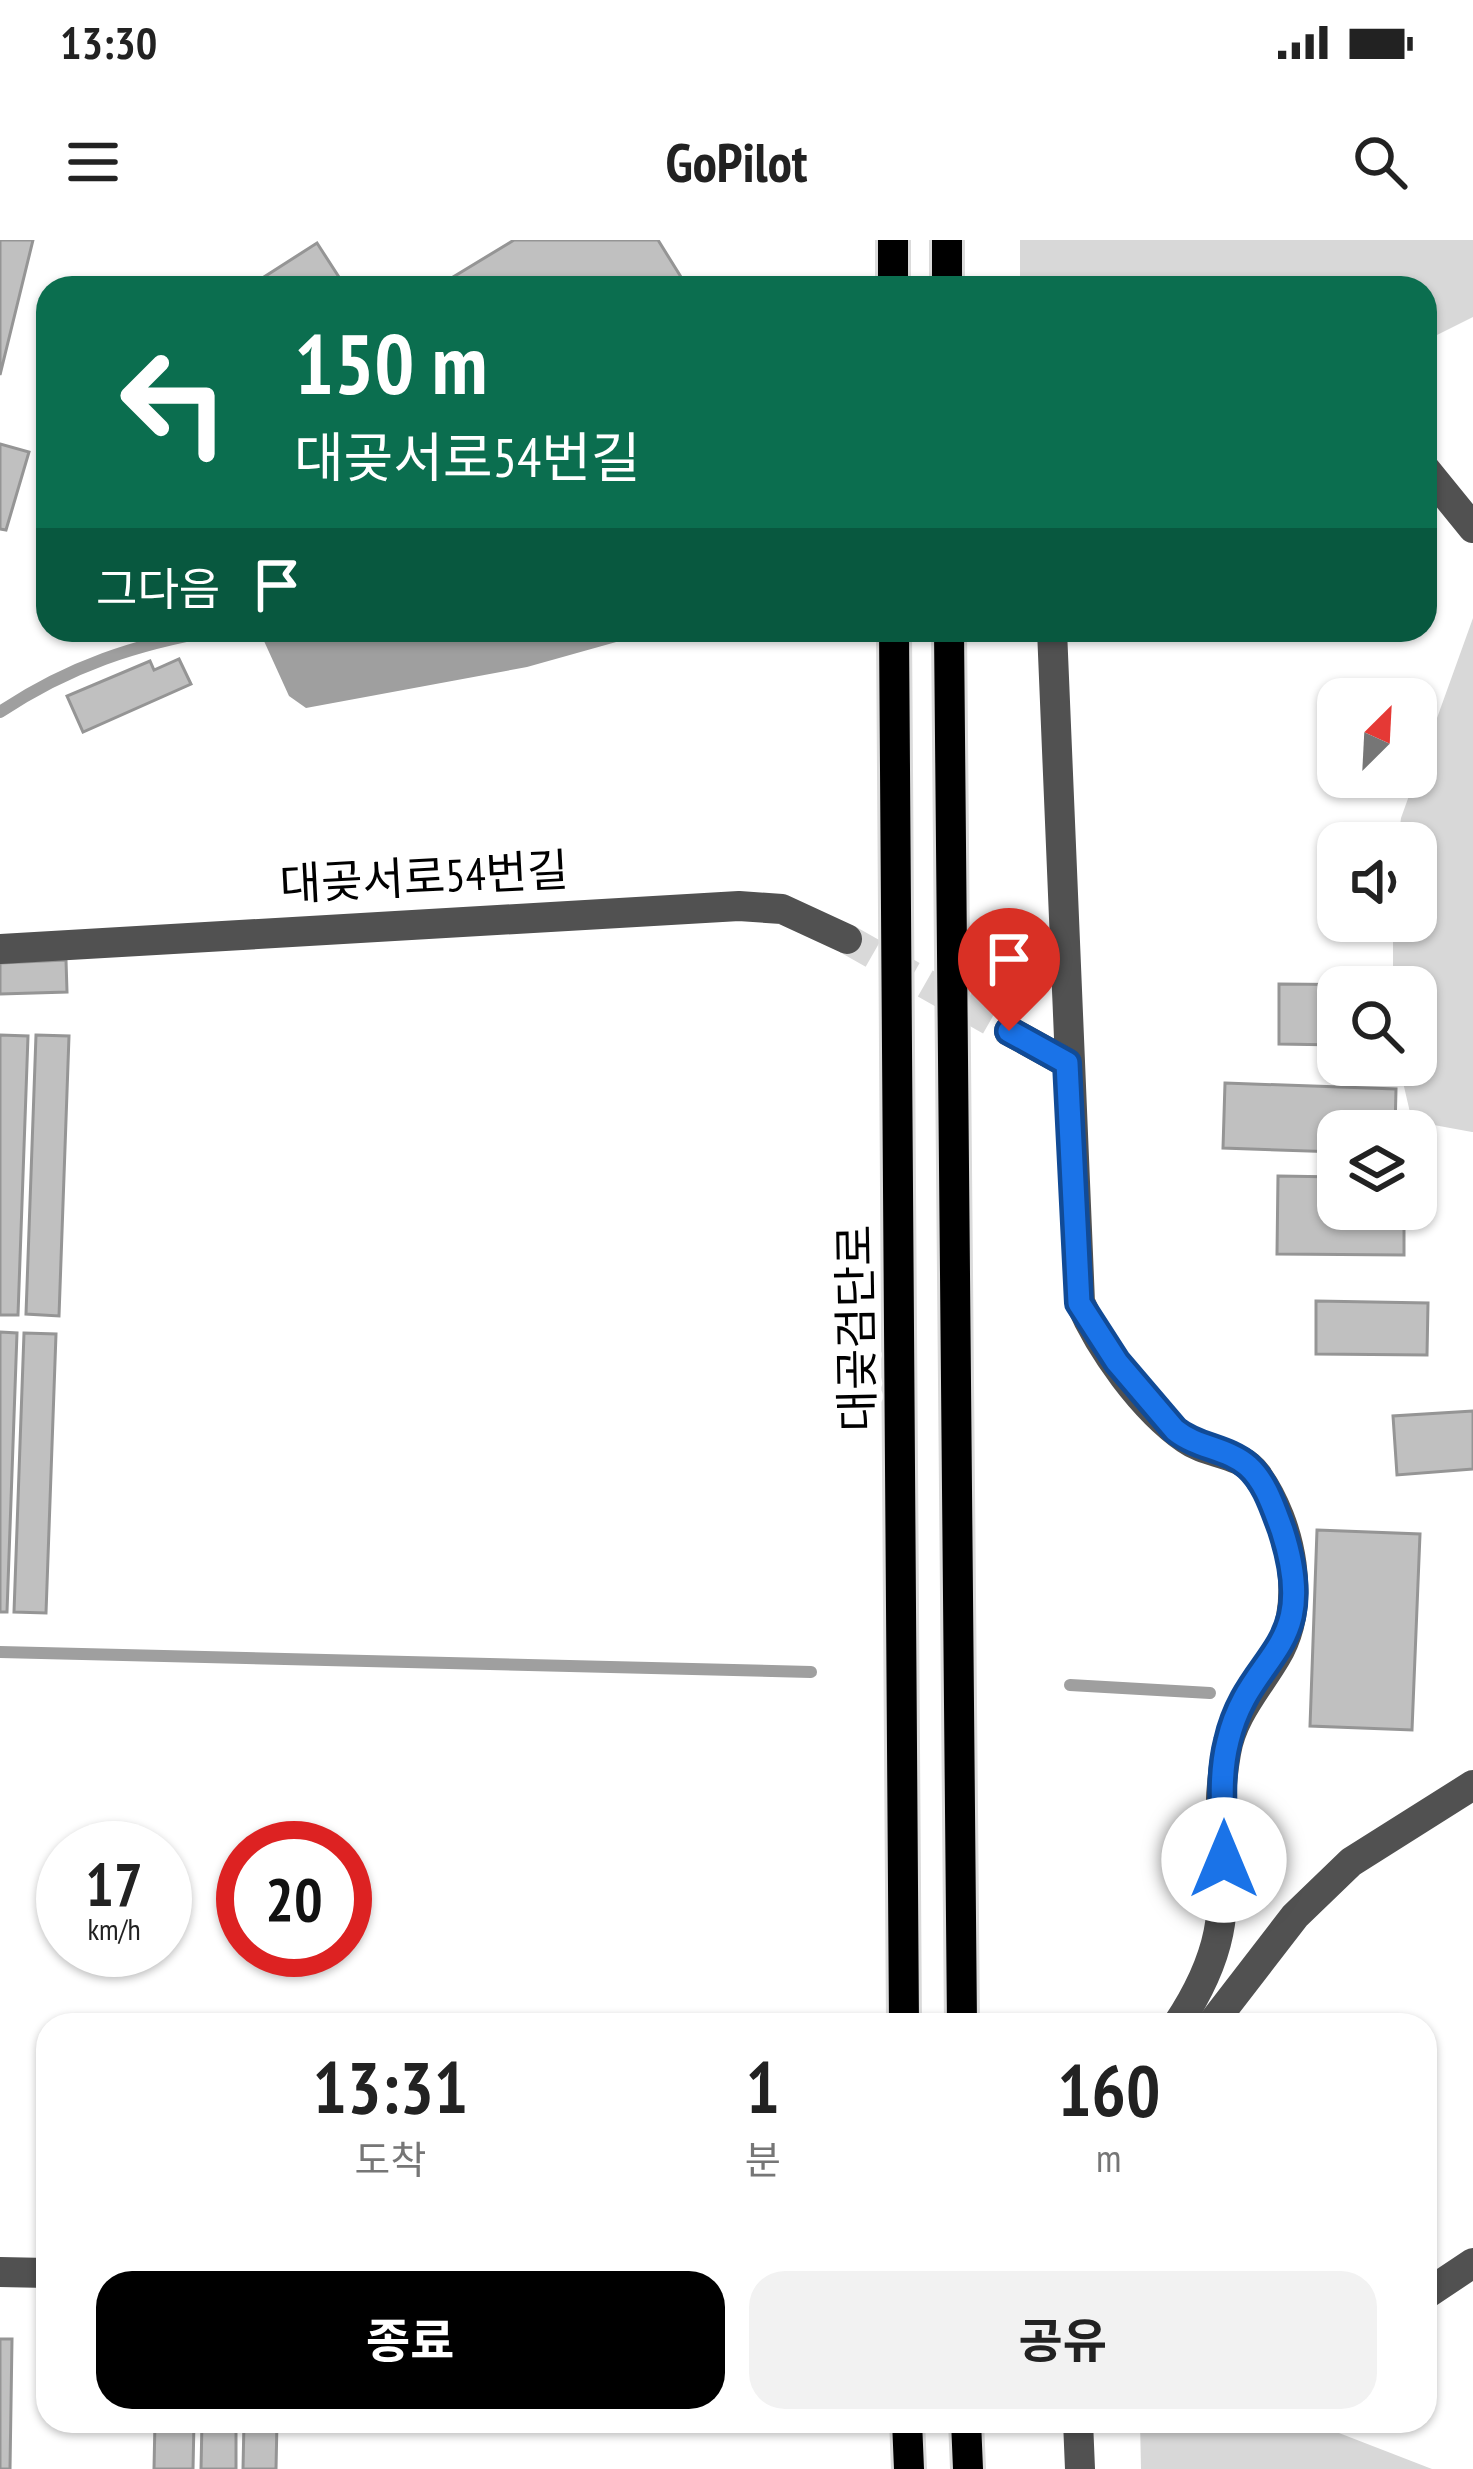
<!DOCTYPE html>
<html lang="ko">
<meta charset="utf-8">
<style>
:root{--surface:#fff;--page:#f2f2f2;--text:#222;--muted:#767676;--accent:#000}
body{margin:0;font-family:"PT Sans Narrow","Noto Sans KR",sans-serif;background:var(--page);color:var(--text);height:100vh;display:flex;flex-direction:column;font-size:45px;white-space:nowrap}
*{box-sizing:border-box;margin:0}
p{font-size:39px;color:var(--muted)}
.icon{flex:none;width:66px;height:66px;fill:none;stroke:currentColor;stroke-width:2;stroke-linecap:round;stroke-linejoin:round}
.map{position:relative;flex:1;overflow:hidden}
.details{position:absolute;left:36px;top:1773px;width:1401px;height:420px;display:flex;flex-direction:column;background:var(--surface);border-radius:36px;box-shadow:0 3px 9px #0004}
.details>*{flex:none}
.top-card{position:absolute;left:36px;top:36px;width:1401px;height:366px;border-radius:36px;box-shadow:0 3px 9px #0004;background:#0b6e4f;color:#fff;overflow:hidden}
.needle{width:78px;rotate:24deg}
.controls{position:absolute;left:1317px;top:438px;display:grid;gap:24px}
.controls a{display:grid;place-items:center;width:120px;height:120px;border-radius:24px;background:var(--surface);box-shadow:0 3px 9px #0004;font-size:60px}
.speed{position:absolute;left:36px;top:1581px;display:flex;gap:24px;font-size:60px;font-weight:700;text-align:center}
.speed>*{display:grid;place-content:center;width:156px;height:156px;border-radius:50%;background:var(--surface);box-shadow:0 3px 9px #0004;line-height:1}
.speed small{font-size:30px;font-weight:400}
.speed .limit{border:18px solid #d22;background:#fff;color:#111}
.pin{position:absolute;display:grid;place-items:center;width:102px;height:102px;color:#fff;margin:-123px -51px;border-radius:50% 50% 50% 0;rotate:-45deg;box-shadow:0 0 12px #0007}
.pin .icon{rotate:45deg}
.me{position:absolute;width:132px;margin:-66px;rotate:0deg;stroke-linejoin:round;filter:drop-shadow(0 0 9px #0008)}
.turn{display:flex;align-items:center;gap:42px;height:252px;padding:0 60px;font-size:54px}
.turn .icon{width:156px;height:156px;stroke-width:2.5}
.turn b{display:block;font-size:84px;line-height:102px}
.then{display:flex;align-items:center;height:114px;padding:0 60px;background:#0003;gap:24px;font-size:45px}
.eta{display:flex;justify-content:space-evenly;align-items:center;height:204px;text-align:center}
.eta b{font-size:72px;font-weight:700;line-height:84px}
.cta{display:flex;gap:24px;margin-top:auto;padding:24px 60px}
.cta a{flex:1;height:138px;border-radius:36px;background:var(--accent);color:#fff;font-size:48px;font-weight:700;line-height:138px;text-align:center}
.cta a+a{background:var(--page);color:var(--text)}
.status{display:flex;justify-content:space-between;align-items:center;height:84px;padding:0 60px;background:var(--surface);direction:ltr}
.status svg{height:33px;fill:currentColor}
header{display:flex;justify-content:space-between;align-items:center;height:156px;padding:0 60px;background:var(--surface);font-size:54px;font-weight:700}
.map>svg:first-child{display:block}
.green{fill:#d8d8d8}
.water{fill:#9f9f9f}
.lines{fill:none;stroke-linecap:round;stroke-linejoin:round}
.stream{stroke:#9f9f9f;stroke-width:12}
.building{fill:#c0c0c0;stroke:#959595;stroke-width:3}
.minor-tunnel{stroke:#d9d9d9;stroke-width:30;stroke-dasharray:30 15;stroke-linecap:butt}
.major-casing{stroke:#dbdbdb;stroke-width:36}
.minor{stroke:#515151;stroke-width:30}
.major{stroke:#000;stroke-width:30}
.route-casing{stroke:#114b97;stroke-width:30}
.route{stroke:#1a73e8;stroke-width:21}
.labels{text-anchor:middle;stroke-width:12;stroke-linejoin:round;paint-order:stroke}
.street-label{font-size:45px;fill:#000;stroke:#fff}
</style>
<div class="status"><b>13:30</b><svg viewBox="0 0 49 12"><path d="M0 12V9h3v3zM5 12V6h3v6zM10 12V3h3v9zM15 12V0h3v12zM26 1h20v11H26zM47 4h2v5h-2z"/></svg></div>
<header><svg class="icon" aria-label="menu" viewBox="0 0 24 24"><path d="M4 6h16M4 12h16M4 18h16"/></svg>GoPilot<svg class="icon" aria-label="search" viewBox="0 0 24 24"><circle cx="10" cy="10" r="6"/><path d="M15 15l6 6"/></svg></header>
<div class="map">
<svg width="1473" height="2229" viewBox="0 0 1473 2229">
<rect width="100%" height="100%" fill="#fff"/>
<g class="green">
<path d="M1020,0H1473V77L1425,101V48H1020Z"/>
<path d="M1473,378V892H1472L1412,881L1399,825H1416V747H1393V681H1416V603H1398L1401,578Z"/>
<path d="M1140,2181H1308L1432,2229H1141Z"/>
</g>
<path class="water" d="M259,390H659L527,427L306,468L289,456Z"/>
<g class="lines">
<g class="stream">
<path d="M0,472C69,426 136,404 217,390"/>
<path d="M0,1412L811,1432"/>
<path d="M1070,1445L1210,1453"/>
</g>
</g>
<g class="building">
<path d="M0,0H33L0,135Z"/>
<path d="M514,0H658L681,37L662,48H435Z"/>
<path d="M317,3L346,48H271L264,37Z"/>
<path d="M0,204L29,212L6,290L0,289Z"/>
<path d="M179,419L191,444L83,492L67,456L150,421L154,430Z"/>
<path d="M66,720L67,752L0,754V723Z"/>
<path d="M1279,744L1386,745V747H1338V805L1279,804Z"/>
<path d="M0,795L28,796L18,1075H0Z"/>
<path d="M36,795L69,796L59,1076L26,1074Z"/>
<path d="M1225,843L1396,849L1395,891H1338V912L1223,908Z"/>
<path d="M1278,936L1338,937V969H1404V1015L1277,1014Z"/>
<path d="M1316,1061L1428,1063L1427,1115L1316,1114Z"/>
<path d="M0,1092L17,1093L7,1372H0Z"/>
<path d="M24,1093L56,1094L46,1373L14,1372Z"/>
<path d="M1473,1171V1229L1397,1235L1393,1176Z"/>
<path d="M1317,1290L1420,1294L1412,1490L1310,1486Z"/>
<path d="M0,2099H12L10,2229H0Z"/>
<path d="M155,2181H194L193,2229H154Z"/>
<path d="M202,2181H236V2229H201Z"/>
<path d="M244,2181H277L276,2229H243Z"/>
</g>
<g class="lines">
<path class="minor-tunnel" d="M847,699L1009,791"/>
<g class="major-casing">
<g id="major">
<path d="M893,0V48"/>
<path d="M947,0V48"/>
<path d="M894,390L904,1785"/>
<path d="M949,390L962,1785"/>
<path d="M907,2181L909,2229"/>
<path d="M966,2181L968,2229"/>
</g>
</g>
<g class="minor">
<path d="M1425,229L1473,288"/>
<path d="M1052,390L1080,1062C1100,1109 1143,1169 1186,1199C1208,1215 1240,1211 1257,1235C1292,1284 1308,1364 1276,1417C1257,1449 1232,1476 1226,1513C1206,1629 1253,1671 1177,1785"/>
<path d="M0,709L739,666L782,669L847,699"/>
<path d="M1009,791L1067,823"/>
<path d="M1211,1785L1295,1676L1351,1622L1473,1545"/>
<path d="M0,2032L48,2033"/>
<path d="M1425,2055L1473,2023"/>
<path d="M1078,2181L1080,2229"/>
</g>
<use href="#major" class="major"/>
</g>
<g class="lines">
<g class="route-casing">
<path id="route" d="M1009,791L1067,823L1079,1063L1117,1122L1175,1190C1197,1208 1228,1208 1248,1226C1266,1242 1274,1269 1282,1290C1322,1413 1249,1410 1228,1501C1218,1539 1224,1581 1224,1620"/>
</g>
<use href="#route" class="route"/>
</g>
<g class="labels">
<g class="street-label">
<text transform="translate(424 637) rotate(-3)" y="16">대곶서로54번길</text>
<text transform="translate(856 1088) rotate(-91)" y="16">대곶검단로</text>
</g>
</g>
</svg>
<div class="controls">
<a><svg class="needle" viewBox="-14 -14 28 28"><path d="M0-13l5 13h-10z" fill="#e53935"/><path d="M0 13l5-13h-10z" fill="#767676"/></svg></a>
<a><svg class="icon" aria-label="sound" viewBox="0 0 24 24"><path d="M4 9h4l5-4v14l-5-4H4zM17 9q2 3 0 6"/></svg></a>
<a><svg class="icon" aria-label="search" viewBox="0 0 24 24"><circle cx="10" cy="10" r="6"/><path d="M15 15l6 6"/></svg></a>
<a><svg class="icon" aria-label="layers" viewBox="0 0 24 24"><path d="M12 4l9 5-9 5-9-5zM3 14l9 5 9-5"/></svg></a>
</div>
<div class="speed"><div>17<small>km/h</small></div><div class="limit">20</div></div>
<div class="pin" style="left:1009px;top:791px;background:#d93025"><svg class="icon" aria-label="arrive" viewBox="0 0 24 24"><path d="M6 21V4h12l-3 4 3 4H6"/></svg></div>
<svg class="me" style="left:1224px;top:1620px" viewBox="-20 -20 40 40"><circle r="19" fill="#fff"/><path d="M0-13L10 11 0 6-10 11z" fill="#1a73e8"/></svg>
<div class="top-card">
<div class="turn"><svg class="icon" aria-label="left" viewBox="0 0 24 24"><path d="M17 20v-9H6M10 6l-5 5 5 5"/></svg><div><b>150 m</b>대곶서로54번길</div></div>
<div class="then">그다음<svg class="icon" aria-label="arrive" viewBox="0 0 24 24"><path d="M6 21V4h12l-3 4 3 4H6"/></svg></div>
</div>
<section class="details">
<div class="eta">
<div><b>13:31</b><p>도착</p></div>
<div><b>1</b><p>분</p></div>
<div><b>160</b><p>m</p></div>
</div>
<div class="cta"><a>종료</a><a>공유</a></div>
</section>
</div>
